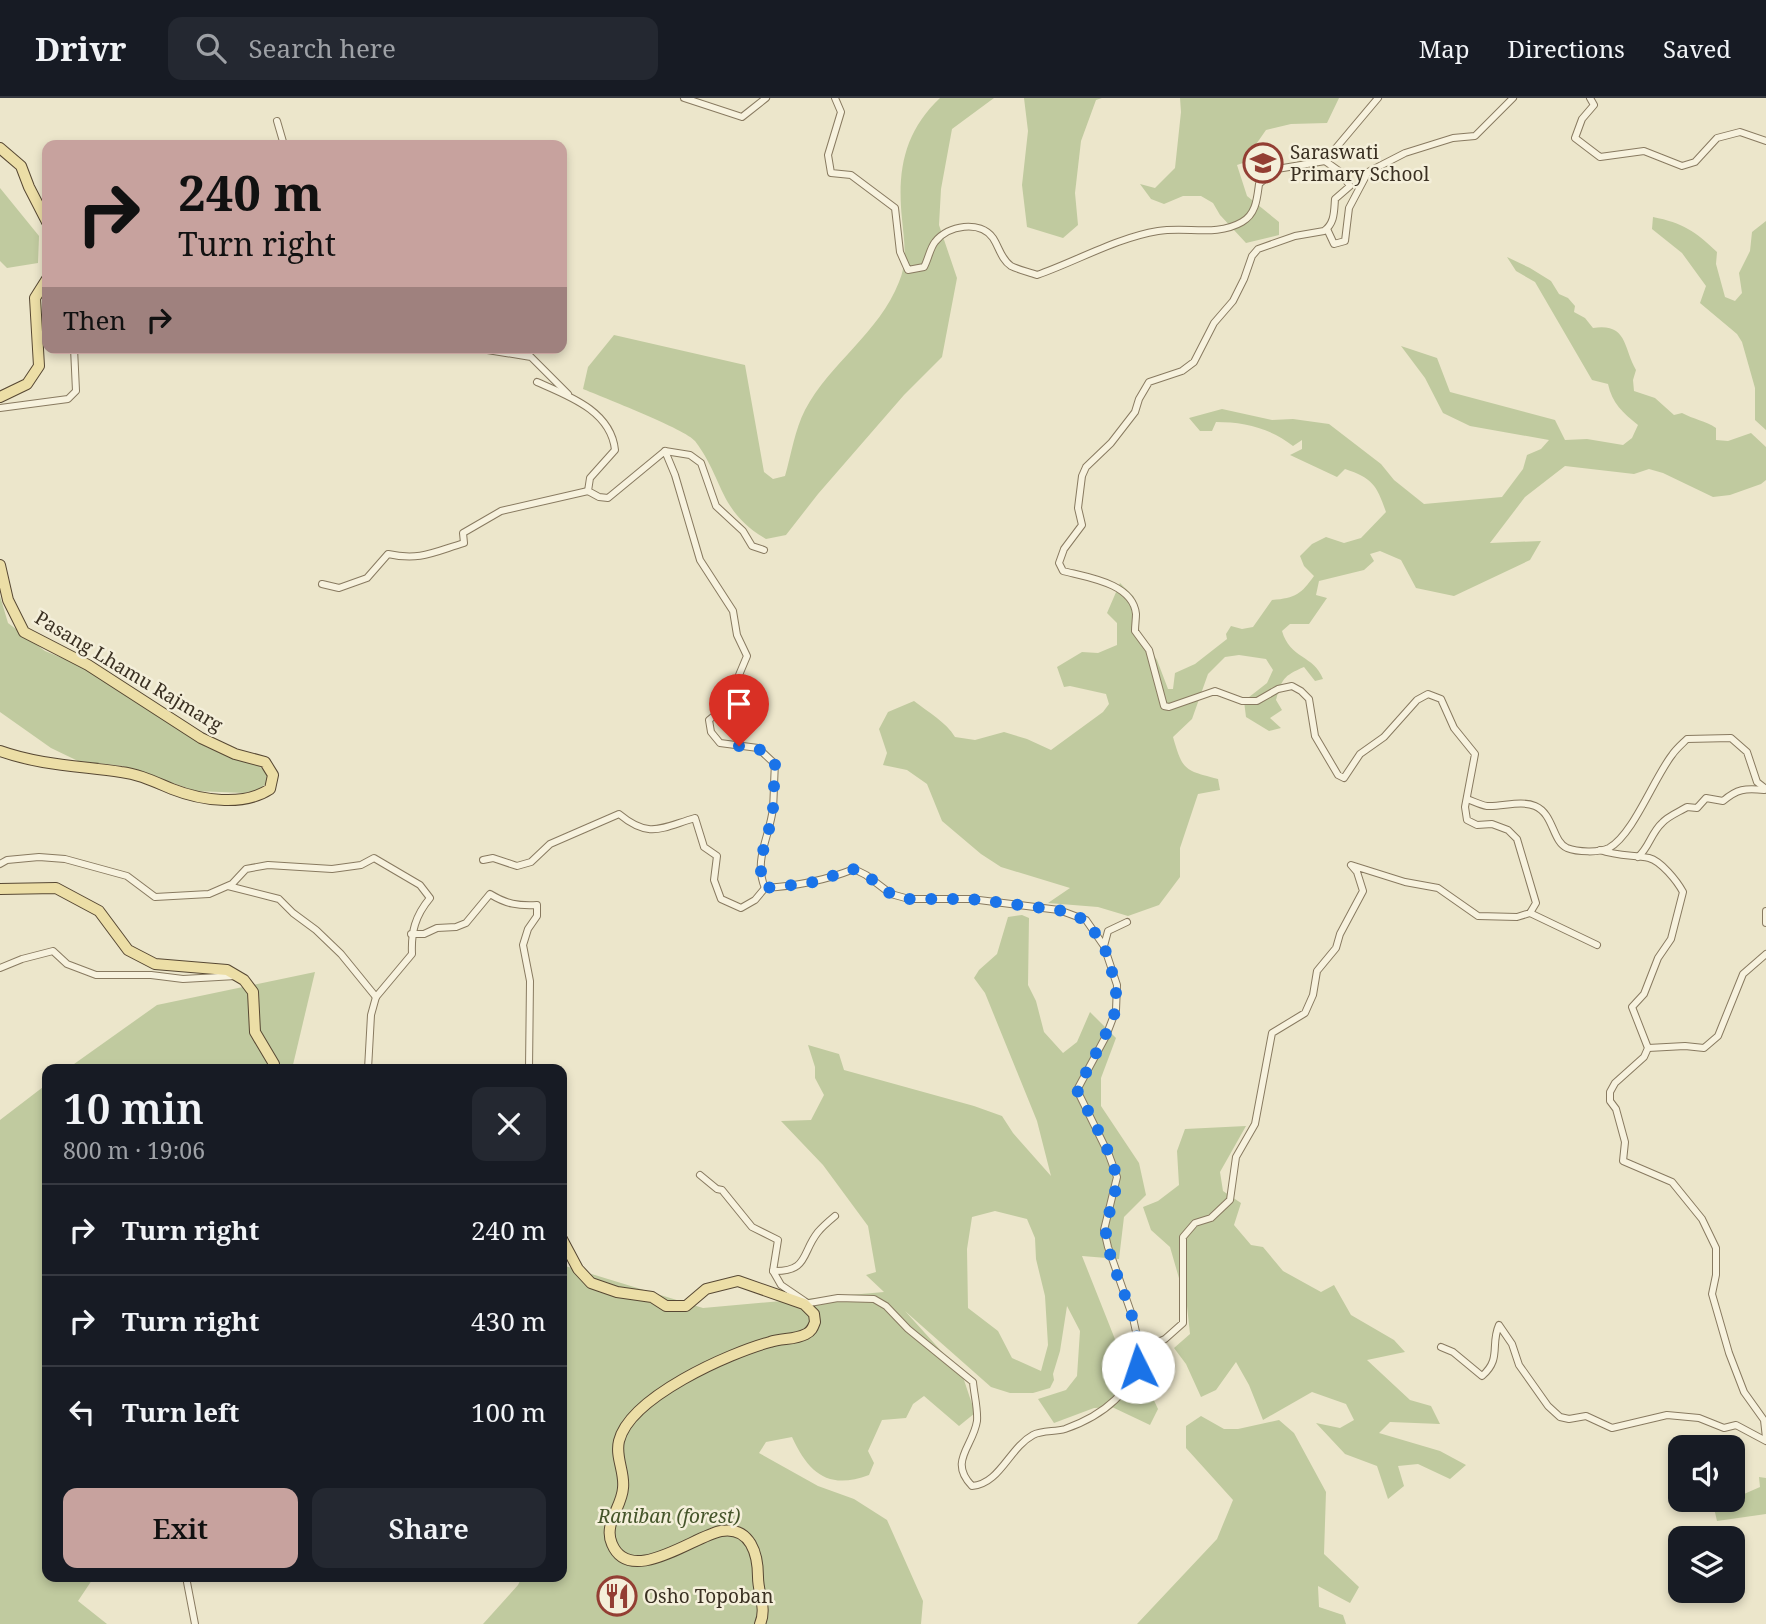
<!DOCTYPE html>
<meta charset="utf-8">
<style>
:root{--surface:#171b24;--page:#242831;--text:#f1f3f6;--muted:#9ea1a6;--line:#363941;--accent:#c7a29e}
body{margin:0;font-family:"Noto Serif",serif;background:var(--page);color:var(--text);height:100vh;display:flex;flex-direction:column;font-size:26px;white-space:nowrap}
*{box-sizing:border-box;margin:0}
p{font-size:23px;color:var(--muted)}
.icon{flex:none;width:38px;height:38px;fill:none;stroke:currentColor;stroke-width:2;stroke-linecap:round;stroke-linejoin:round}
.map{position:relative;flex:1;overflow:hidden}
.side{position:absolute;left:42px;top:966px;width:525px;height:518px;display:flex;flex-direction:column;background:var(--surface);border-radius:14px;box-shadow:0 4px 10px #0003}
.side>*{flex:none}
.banner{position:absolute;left:42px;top:42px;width:525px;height:214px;border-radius:14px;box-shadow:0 4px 10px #0003;background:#c7a29e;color:#111;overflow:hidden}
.controls{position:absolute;left:1668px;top:1337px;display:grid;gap:14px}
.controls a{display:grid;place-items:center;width:77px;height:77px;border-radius:14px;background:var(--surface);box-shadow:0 4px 10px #0003;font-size:35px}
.pin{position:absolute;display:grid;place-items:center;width:60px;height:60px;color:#fff;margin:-72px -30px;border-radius:50% 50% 50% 0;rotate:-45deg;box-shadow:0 0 7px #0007}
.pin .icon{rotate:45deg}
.me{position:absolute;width:77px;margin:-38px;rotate:356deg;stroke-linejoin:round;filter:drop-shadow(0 0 5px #0008)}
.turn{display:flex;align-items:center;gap:24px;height:147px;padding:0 21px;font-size:32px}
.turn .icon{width:91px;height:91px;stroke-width:2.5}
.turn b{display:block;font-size:49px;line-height:60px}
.then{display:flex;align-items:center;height:66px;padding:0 21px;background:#0003;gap:14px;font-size:26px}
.round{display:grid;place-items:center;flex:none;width:74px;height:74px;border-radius:14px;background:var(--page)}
.overview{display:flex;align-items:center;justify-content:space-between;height:119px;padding:0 21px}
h1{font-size:42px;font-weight:600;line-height:52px}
.cta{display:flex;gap:14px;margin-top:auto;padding:14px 21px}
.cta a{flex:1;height:80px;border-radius:14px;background:var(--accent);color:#111;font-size:28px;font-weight:600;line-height:80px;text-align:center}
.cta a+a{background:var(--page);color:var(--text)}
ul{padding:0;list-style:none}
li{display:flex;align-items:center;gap:21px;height:91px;padding:0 21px;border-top:2px solid var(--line)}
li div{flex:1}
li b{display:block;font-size:26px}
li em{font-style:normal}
header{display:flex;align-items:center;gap:42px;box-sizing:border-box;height:98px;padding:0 35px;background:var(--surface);border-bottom:2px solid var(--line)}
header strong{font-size:33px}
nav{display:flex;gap:38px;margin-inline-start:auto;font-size:24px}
.search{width:490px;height:63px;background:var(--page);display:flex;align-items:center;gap:18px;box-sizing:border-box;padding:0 24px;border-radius:14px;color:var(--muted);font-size:26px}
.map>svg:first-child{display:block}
.green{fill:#c0ca9f;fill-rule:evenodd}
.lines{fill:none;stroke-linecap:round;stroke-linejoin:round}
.minor-casing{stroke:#887a60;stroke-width:8}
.primary-casing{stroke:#574833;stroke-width:12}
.minor{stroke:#f7f2de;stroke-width:6}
.primary{stroke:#ecdea6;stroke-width:10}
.route{stroke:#1a73e8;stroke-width:12;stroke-dasharray:0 21.6}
.labels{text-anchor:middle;stroke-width:5;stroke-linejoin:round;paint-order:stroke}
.poi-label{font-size:19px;fill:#3a3022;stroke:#f4efda;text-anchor:start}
.street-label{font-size:19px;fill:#3a3022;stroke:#f4efda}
.park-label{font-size:19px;font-style:italic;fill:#45552a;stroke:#f4efda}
</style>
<header>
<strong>Drivr</strong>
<div class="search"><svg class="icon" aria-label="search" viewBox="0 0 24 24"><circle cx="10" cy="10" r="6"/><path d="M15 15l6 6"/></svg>Search here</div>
<nav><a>Map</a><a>Directions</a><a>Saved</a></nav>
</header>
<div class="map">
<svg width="1766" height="1526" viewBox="0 0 1766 1526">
<rect width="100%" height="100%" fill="#ece6cb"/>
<g class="green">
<path d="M940,0H994L952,31L941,91L939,127L957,180L942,259L904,297L818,396L786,437L766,441C718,413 724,381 695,343C687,332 600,298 583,291L588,269L614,237L745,267L764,374L773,381L785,378C791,357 795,331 805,312C830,265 879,235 899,184C908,163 904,143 902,121C897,73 904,34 940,0Z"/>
<path d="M1024,0H1102L1096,2L1081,43L1075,95L1078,127L1063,140L1027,129L1022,87L1028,33Z"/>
<path d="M1180,0H1339L1327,25L1291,26L1266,32L1243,65L1237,67L1247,98L1279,124V137L1246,145L1220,117L1213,105L1201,98H1183L1164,106L1151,101L1140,86L1155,90L1175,70L1181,14Z"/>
<path d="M0,90L39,138L38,165L7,170L0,163Z"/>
<path d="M1653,119C1683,125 1695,133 1717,154L1716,166L1725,199L1735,203L1742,195L1739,175L1750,153L1752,134L1766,123V332L1755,322V290L1742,244L1737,236L1700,205L1706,188L1682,155L1652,131Z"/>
<path d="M1507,159L1530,170L1551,183L1559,196L1568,200L1575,208L1574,214L1585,220L1593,230C1628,225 1623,250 1636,272L1633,282L1634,293L1655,300L1674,317L1682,315C1693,321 1706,323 1716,330V342L1728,343L1751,335L1766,349V382L1761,386L1730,397L1713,399L1663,375L1649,371L1634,376L1565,368L1525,399L1490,445L1541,443L1530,462L1454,498L1416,490L1401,462L1380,453L1370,456L1374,463L1364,472L1319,483L1316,497L1327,500L1309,526H1290L1282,533C1290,561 1314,557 1323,581L1315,583L1304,569C1283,578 1282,581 1276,602L1282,612L1270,620L1281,630L1269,633L1246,619L1244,603L1267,585L1273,572L1266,561L1239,557L1225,559L1208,576L1192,621L1173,639C1183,673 1184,672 1218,681L1220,692L1198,696L1180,750V779L1159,807L1128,818L1098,809L1048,805L1070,790L1001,769L981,756L942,723L927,686L907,672L883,667L887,655L879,631L888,614L914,603C928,614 946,624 955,639L975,642L1004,634L1027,641L1051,652L1103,614L1109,606L1106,596L1070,588L1064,589L1057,569L1082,554L1098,555L1117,547V525L1107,515L1120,485L1134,499L1140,538L1157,562L1168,591H1173L1175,575L1195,566L1227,541L1226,536L1231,528L1242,531L1253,529L1272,502C1296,500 1301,496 1314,478L1304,468L1300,458L1312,446L1326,439L1344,445L1361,440L1386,414C1377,388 1373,380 1345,371L1337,379L1290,357L1302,351V342L1293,348C1270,330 1244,324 1216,324L1212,333H1200L1189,320L1222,311L1272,322L1293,321L1329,326L1381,366L1394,382L1424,406L1502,399L1523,371L1527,357L1541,351L1549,342L1470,328L1443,315L1425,280L1401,248L1437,260L1450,294L1555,322L1565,342L1587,341L1623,347L1632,340L1638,327C1623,315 1612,305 1608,286L1592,282L1535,184L1516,173Z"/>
<path d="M0,498L8,525L45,553L89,571L206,649L258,667L267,675V685L258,692L244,695L196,693L123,668L78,663L51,650L0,614Z"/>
<path d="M1022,817L1029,820L1028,887L1036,903L1044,934L1063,955L1077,944L1090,914L1116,940L1101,980V1008L1139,1065L1146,1097L1124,1119L1119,1161L1082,1158L1126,1269L1151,1296L1158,1311L1150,1327L1112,1309L1094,1310L1054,1325L1038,1301L1066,1292L1077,1278L1080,1233L1067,1208L1060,1253L1053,1276L1054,1282L1050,1290L1033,1295H1010L991,1289L905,1213L962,1276L975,1315L959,1328L924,1298L913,1306L906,1320L882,1322L868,1353L874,1365L869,1377C829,1392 809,1376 792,1339L766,1344L759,1355L818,1388L854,1401L887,1422L923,1503L921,1526H483L518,1487L522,1479H562V1167L703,1210L884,1194L866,1177L876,1174L868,1128L823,1067L781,1023L811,1022L824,997L815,980V969L808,947L839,956L844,972L974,1008L1002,1018L1013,1035L1051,1078L1037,1023L985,895L974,880L979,872L997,856L1008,819ZM995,1113L1027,1121L1035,1140L1036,1161L1045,1198L1048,1247L1041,1273L1012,1260L998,1233L968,1210L967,1151L972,1119Z"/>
<path d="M315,874L292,971H67L157,907Z"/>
<path d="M47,986V1479H94L78,1503L107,1526H0V1022Z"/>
<path d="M1246,1028L1220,1074L1223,1093L1241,1105L1234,1127L1251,1147L1263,1149L1283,1173L1321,1194L1334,1187L1351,1217L1394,1242L1405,1254L1367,1262L1410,1302L1431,1308L1440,1326L1390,1324L1379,1335L1440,1353L1466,1367L1450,1381L1418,1366L1398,1368L1404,1388L1388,1401L1377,1368L1345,1356L1316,1325L1340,1330L1354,1322L1346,1306L1312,1294L1263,1322L1249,1287L1236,1264L1216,1292L1201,1299L1186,1266L1174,1250L1190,1236L1187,1208L1170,1149L1151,1132L1143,1109L1158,1103L1179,1087L1177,1053L1185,1031Z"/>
<path d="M1201,1318L1224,1331H1238L1279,1322L1294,1335L1326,1394L1324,1456L1359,1489L1350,1505L1318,1488L1319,1509L1343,1517L1346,1526H1137L1217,1441L1233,1402L1186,1350V1328Z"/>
<path d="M1759,1379L1766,1380V1416L1717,1423L1714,1410L1720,1402H1732L1733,1389L1739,1384L1744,1396L1760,1389Z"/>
</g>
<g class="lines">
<g class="minor-casing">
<g id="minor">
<path d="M684,0L742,19L766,0"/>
<path d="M835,0L841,14L828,57L831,75L851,77L895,110L900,154L908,172L924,169C928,162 930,150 935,144C948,127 980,122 993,140C999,149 1001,161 1011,168C1019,172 1029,174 1037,177C1077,163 1116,140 1158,133C1187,128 1216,139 1242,124C1256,116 1257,101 1259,86L1277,71L1325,63L1378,0"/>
<path d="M1590,0L1594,7L1582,21L1575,40L1600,59L1644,53L1682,68L1695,64L1717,40L1740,34L1766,43"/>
<path d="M277,23L284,47"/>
<path d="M1327,131L1334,146L1345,143L1349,110L1368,74L1405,55L1453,40L1475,38L1513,0"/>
<path d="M475,250L531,259L568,296"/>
<path d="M537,284C569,298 611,313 615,352L590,380L588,393L599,399L608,400L665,353L675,377L700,462L733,513L737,537L747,558L726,608L709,622L711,634L720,645L758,650L775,666C774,681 774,696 773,710C770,738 753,762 765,790C797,788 824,783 854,771L866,777L891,796L909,801H971L1059,812L1086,822L1104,848L1117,887L1116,912L1106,938L1077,992L1109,1057L1117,1079L1104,1132L1108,1149L1133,1220L1140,1252"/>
<path d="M0,310L68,301L76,293L74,250"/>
<path d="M665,353L690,357L701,365L716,408L743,433L752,448L764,452"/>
<path d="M322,486L339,490L367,480L388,456C420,463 434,454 464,445L463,435L501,413L588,393"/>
<path d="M1467,701C1473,703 1480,707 1487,708C1502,709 1521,702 1535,708C1554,716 1552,743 1567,750C1577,754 1599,755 1609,750C1633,737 1654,680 1672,657C1676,651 1682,646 1687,641L1731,640L1747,654L1757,684L1766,691"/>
<path d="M1600,752C1617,758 1631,757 1649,760C1661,763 1677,783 1683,794L1671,841L1658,860L1644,896L1632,909L1648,950L1644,959L1615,985L1610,994V1003L1616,1011L1625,1044L1623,1063L1672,1084L1702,1121L1716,1150V1177L1712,1196L1729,1255L1744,1294L1764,1322L1766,1340"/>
<path d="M1638,759C1649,750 1651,735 1662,725C1668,718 1679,714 1687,709L1697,710L1706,700L1723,703C1737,691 1745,690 1764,692"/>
<path d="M483,762L493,760L517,768L531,764L550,746L619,716C649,741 661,730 695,720L704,749L717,758L714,782L721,801L741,810L755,802L765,790"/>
<path d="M0,766L7,762L39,759L65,761L127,778L155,799L209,796L232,786L246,771L268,767L332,771L361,767L374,760L420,787L430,800C415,818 411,834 412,856L376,899L341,856L316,832L293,815L279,801L228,788"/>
<path d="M1766,813V825"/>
<path d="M1530,815L1597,847"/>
<path d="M411,836H424L437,830L456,829L466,825L490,796C506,806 518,808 537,807V818L528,831L523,847L530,883L529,971"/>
<path d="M1104,848L1108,833L1127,824"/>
<path d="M0,870L22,861L53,853L67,866L96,877H151L183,881L236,878"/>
<path d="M1648,950L1685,948L1704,950L1718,938L1743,876L1766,856"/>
<path d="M368,971L371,917L376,899"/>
<path d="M700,1077L717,1091L722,1092L752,1129L778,1142L773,1173L781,1187L806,1204"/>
<path d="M773,1173C809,1174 801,1155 818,1134C823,1128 829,1123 835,1118"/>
<path d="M804,1206L838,1200L874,1201L886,1208L908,1231L973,1284C974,1296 978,1311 977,1323C973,1349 948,1363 972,1388C1000,1386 1009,1350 1033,1337C1042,1332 1055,1334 1065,1331C1102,1318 1136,1293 1140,1252L1165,1241L1183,1225V1139L1195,1125L1211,1120L1230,1102L1236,1059L1255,1026L1272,935L1305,915L1313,897L1317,873L1336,850L1340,836L1363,793L1357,774L1351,767L1405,784L1438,790L1478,818L1517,819L1530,815L1536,805L1517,741L1508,732L1492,726L1477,727L1467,722L1465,709L1475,656L1454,630L1441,601L1428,596L1417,602L1384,639L1360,656L1344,680L1338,677L1315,638L1309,601L1301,593L1292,588L1278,591L1257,603H1242L1215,593L1169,609L1164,608L1149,552L1135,533C1135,527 1136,521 1136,516C1133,485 1086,479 1063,473L1059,465L1064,451L1082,427L1078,410L1082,378L1086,369L1111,345L1135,314L1139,301L1149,284L1182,273L1194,264L1214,225L1233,203L1244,181L1252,158L1258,151L1295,138L1324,133C1335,125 1334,113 1335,101L1350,88L1339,73L1325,63"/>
<path d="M1441,1249L1453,1254L1482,1278C1502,1261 1490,1247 1499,1227L1512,1246L1519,1267L1548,1308L1560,1319L1569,1321L1586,1318L1612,1330L1667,1317L1699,1320L1724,1330L1736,1327L1766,1343"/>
<path d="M186,1479L195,1526"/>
</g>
</g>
<g class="primary-casing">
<g id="primary">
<path d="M0,50L21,68L29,89L47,124"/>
<path d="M0,299L27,286L39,268L35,200L47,181"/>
<path d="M0,467L8,502L24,534L88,567L201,640L235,656L265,664L273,677L270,691C243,709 200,702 172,691C155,684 139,676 121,674C80,668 39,667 0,653"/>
<path d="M0,791L56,790L99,813L128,852L155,866L227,872L244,882L253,894L255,934L274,966V971"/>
<path d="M562,1141L578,1171L591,1185L617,1194L652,1199L666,1208H686L706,1191L738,1183L804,1206L814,1216L815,1224C813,1229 812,1233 806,1236C795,1242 782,1240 770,1244C729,1255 630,1299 619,1343C615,1359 625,1374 623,1390C622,1409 603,1426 612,1446C630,1489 694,1438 721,1433C751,1428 758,1457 758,1479C758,1496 767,1510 760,1526"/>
</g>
</g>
<use href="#minor" class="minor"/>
<use href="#primary" class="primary"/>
</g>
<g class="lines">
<path class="route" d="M739,648L758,650L775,666C774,681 774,696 773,710C771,738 753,762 765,790L810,785L854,771L866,777L891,796L909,801H971L1059,812L1086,822L1104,848L1116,887V912L1105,938L1077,992C1087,1012 1116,1061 1116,1081C1117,1103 1102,1122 1107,1144C1116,1186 1143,1224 1138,1269"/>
</g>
<defs>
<g id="school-ring" transform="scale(2.0125)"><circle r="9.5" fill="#f4efda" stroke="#933e33" stroke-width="1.5"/><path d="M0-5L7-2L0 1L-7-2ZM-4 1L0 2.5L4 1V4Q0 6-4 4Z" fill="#933e33"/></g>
<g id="restaurant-ring" transform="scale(2.0125)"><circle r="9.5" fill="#f4efda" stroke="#933e33" stroke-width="1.5"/><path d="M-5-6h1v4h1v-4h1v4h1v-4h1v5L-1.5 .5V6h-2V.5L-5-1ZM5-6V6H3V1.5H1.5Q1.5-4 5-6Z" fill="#933e33"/></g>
</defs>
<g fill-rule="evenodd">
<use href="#school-ring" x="1263" y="65"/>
<use href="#restaurant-ring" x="617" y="1498"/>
</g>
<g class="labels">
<g class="poi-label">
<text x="1290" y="61">Saraswati<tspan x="1290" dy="22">Primary School</tspan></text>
<text x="644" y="1505">Osho Topoban</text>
</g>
<g class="street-label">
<text transform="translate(129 573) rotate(31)" y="7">Pasang Lhamu Rajmarg</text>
</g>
<g class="park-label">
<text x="669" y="1425">Raniban (forest)</text>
</g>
</g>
</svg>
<div class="controls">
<a><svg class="icon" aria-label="sound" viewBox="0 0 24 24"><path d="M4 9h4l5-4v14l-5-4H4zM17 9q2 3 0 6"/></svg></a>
<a><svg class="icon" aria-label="layers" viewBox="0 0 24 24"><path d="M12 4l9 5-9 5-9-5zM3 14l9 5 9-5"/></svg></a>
</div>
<div class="pin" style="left:739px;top:648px;background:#d93025"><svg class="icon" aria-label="arrive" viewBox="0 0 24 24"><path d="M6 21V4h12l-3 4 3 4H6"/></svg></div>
<svg class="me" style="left:1138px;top:1269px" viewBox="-20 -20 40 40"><circle r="19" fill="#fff"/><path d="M0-13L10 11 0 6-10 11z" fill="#1a73e8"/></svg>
<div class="banner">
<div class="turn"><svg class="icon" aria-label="right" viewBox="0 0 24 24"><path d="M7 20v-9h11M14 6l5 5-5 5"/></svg><div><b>240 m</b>Turn right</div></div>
<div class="then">Then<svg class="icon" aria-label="right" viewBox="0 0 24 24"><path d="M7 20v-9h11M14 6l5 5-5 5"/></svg></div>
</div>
<section class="side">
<div class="overview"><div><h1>10 min</h1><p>800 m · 19:06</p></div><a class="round"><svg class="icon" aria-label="close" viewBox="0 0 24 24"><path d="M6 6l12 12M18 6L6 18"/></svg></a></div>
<ul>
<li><svg class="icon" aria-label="right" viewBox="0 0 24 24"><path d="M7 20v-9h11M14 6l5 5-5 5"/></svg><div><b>Turn right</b></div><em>240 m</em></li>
<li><svg class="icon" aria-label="right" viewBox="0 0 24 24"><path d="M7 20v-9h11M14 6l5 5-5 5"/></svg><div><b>Turn right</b></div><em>430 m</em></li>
<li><svg class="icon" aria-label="left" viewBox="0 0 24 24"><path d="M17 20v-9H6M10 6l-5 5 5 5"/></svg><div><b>Turn left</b></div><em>100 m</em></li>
</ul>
<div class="cta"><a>Exit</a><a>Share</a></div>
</section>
</div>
